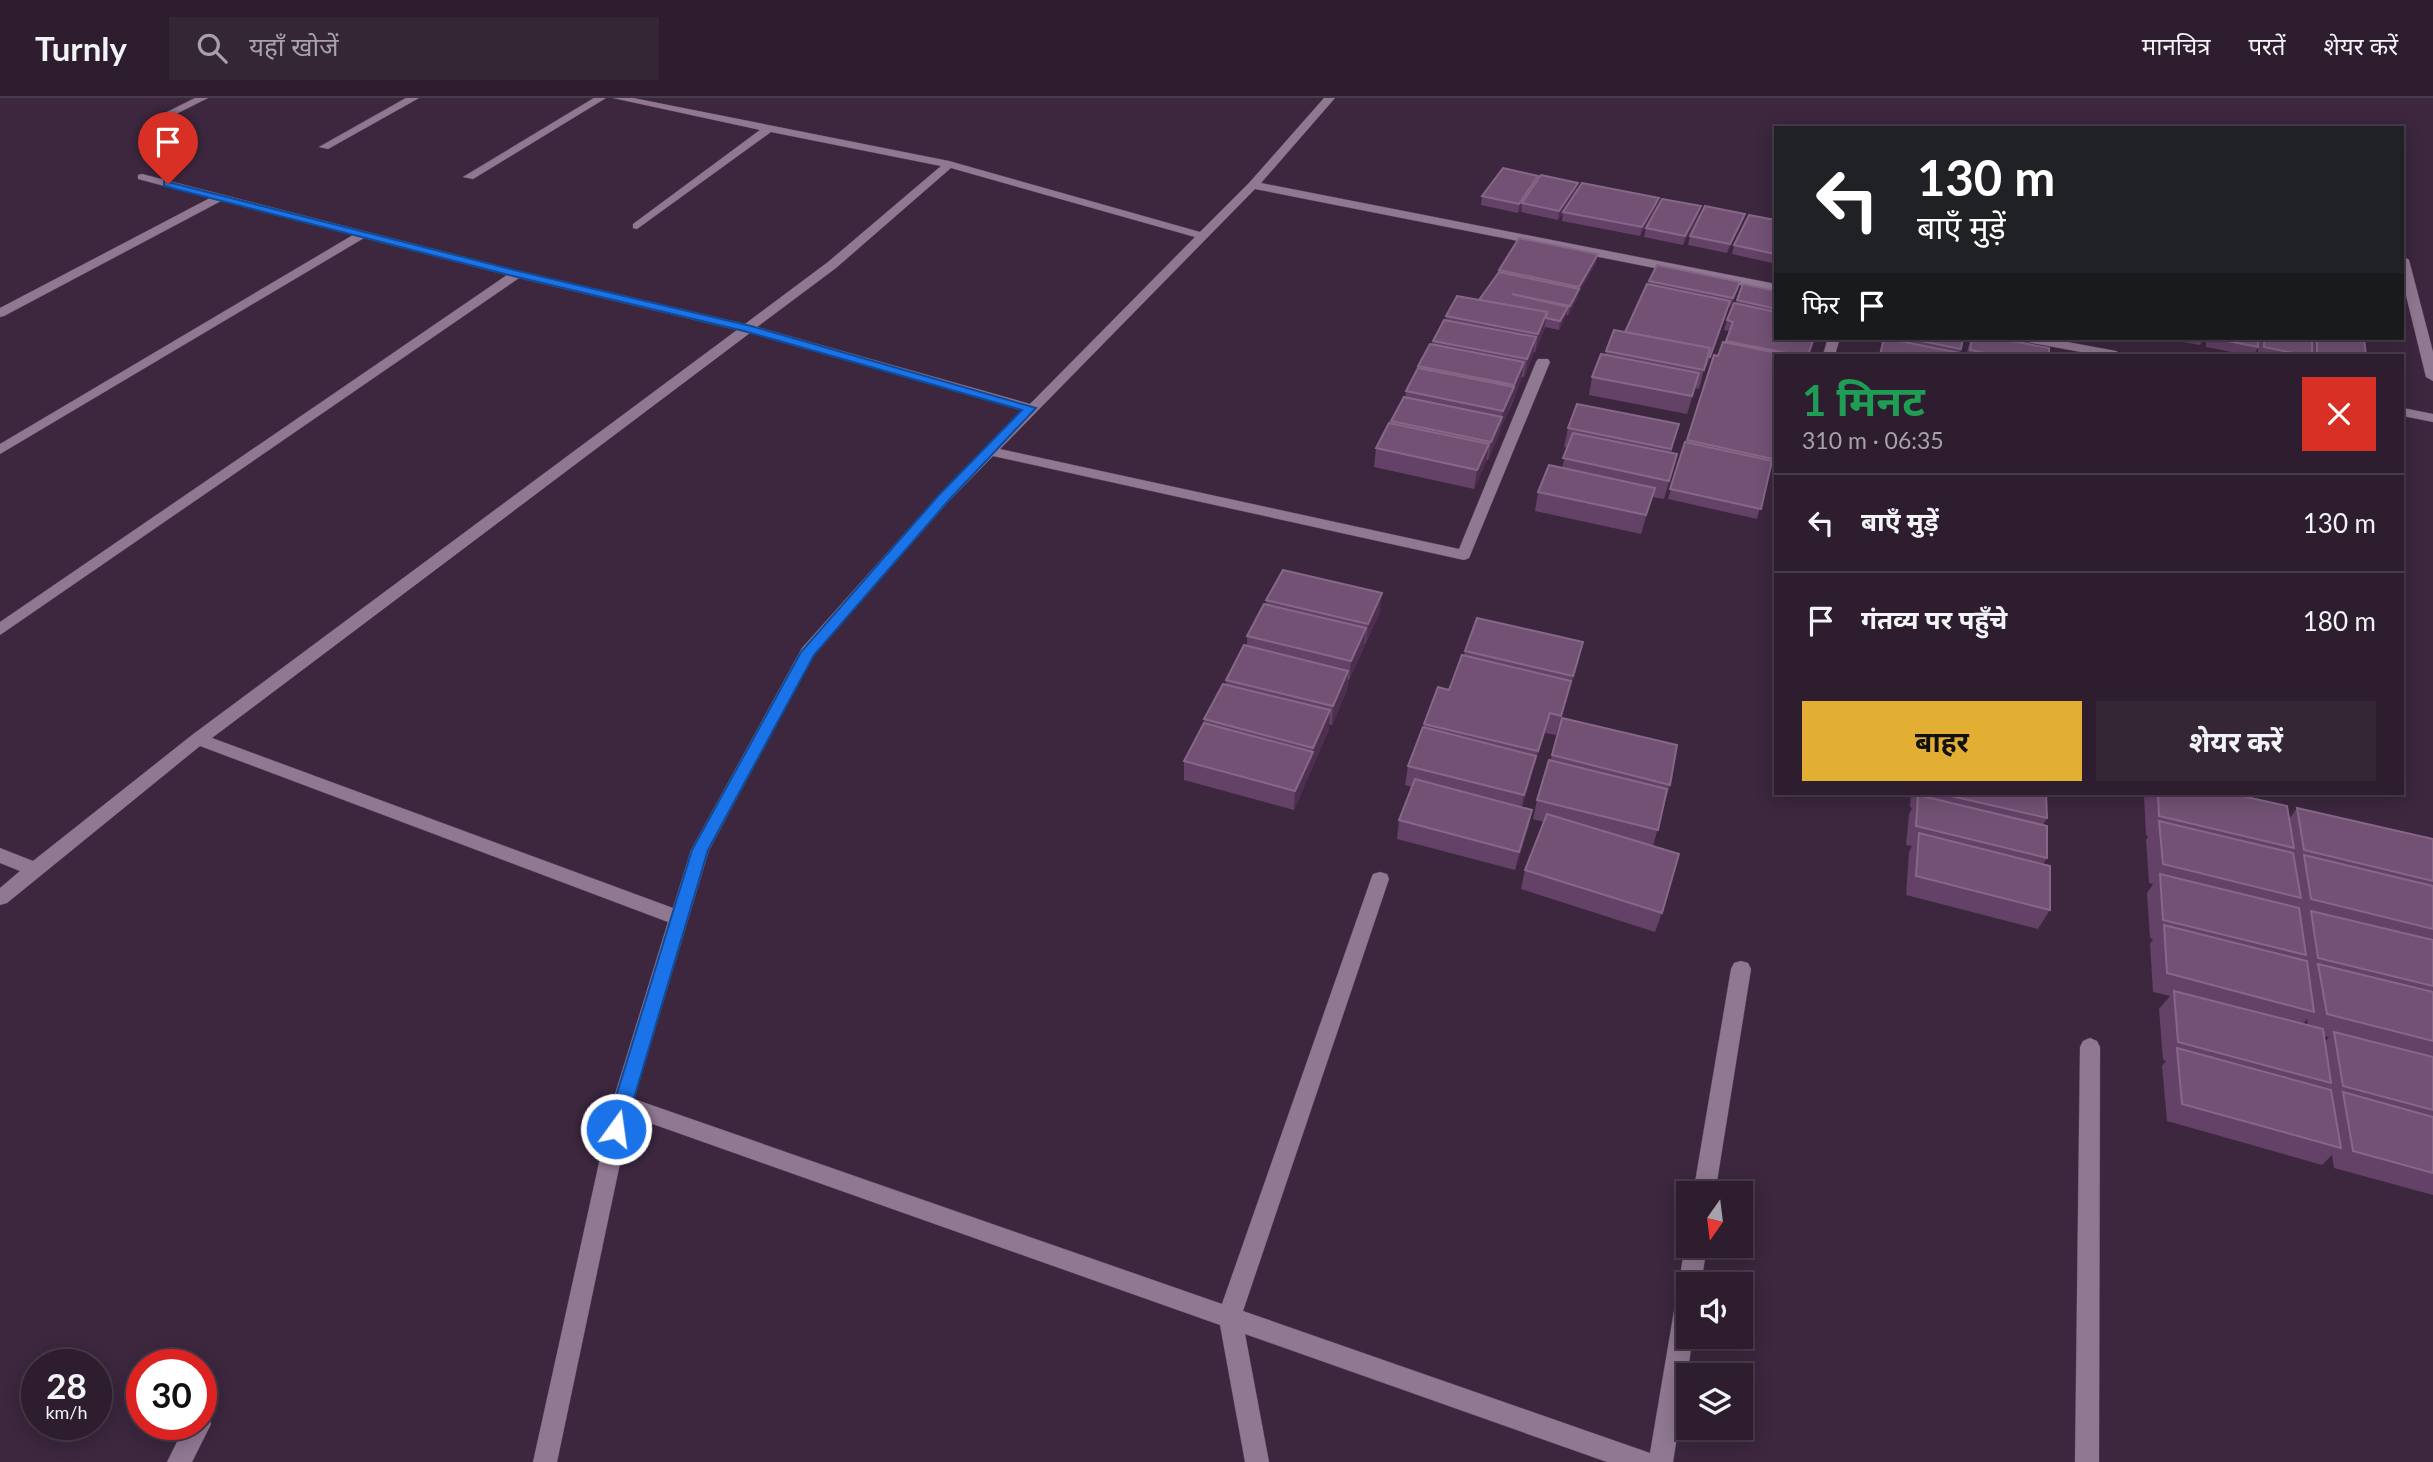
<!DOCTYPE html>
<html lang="hi">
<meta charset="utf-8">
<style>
:root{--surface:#2d1d2e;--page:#352636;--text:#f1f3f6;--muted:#a7a2aa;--line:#483b4a;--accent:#e2af34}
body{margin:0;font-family:Lato,"Noto Sans Devanagari",sans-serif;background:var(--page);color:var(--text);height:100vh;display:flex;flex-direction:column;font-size:26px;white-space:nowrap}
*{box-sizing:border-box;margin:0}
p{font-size:23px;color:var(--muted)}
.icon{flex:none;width:38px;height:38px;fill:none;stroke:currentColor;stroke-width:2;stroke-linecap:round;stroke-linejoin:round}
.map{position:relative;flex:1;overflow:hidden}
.details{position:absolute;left:1774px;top:256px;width:630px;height:441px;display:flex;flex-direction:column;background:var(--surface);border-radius:0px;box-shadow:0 4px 18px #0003,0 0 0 2px var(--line)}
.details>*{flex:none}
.guide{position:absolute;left:1774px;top:28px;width:630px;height:214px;border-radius:0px;box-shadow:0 4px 18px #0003,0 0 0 2px var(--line);background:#202124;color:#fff;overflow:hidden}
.needle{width:46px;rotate:194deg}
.fabs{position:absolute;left:1676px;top:1083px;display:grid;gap:14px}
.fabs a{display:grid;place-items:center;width:77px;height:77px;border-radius:0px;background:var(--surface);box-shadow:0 4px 18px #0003,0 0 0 2px var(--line);font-size:35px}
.speed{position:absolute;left:21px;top:1251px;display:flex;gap:14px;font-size:35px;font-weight:700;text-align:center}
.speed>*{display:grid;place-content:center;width:91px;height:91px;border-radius:50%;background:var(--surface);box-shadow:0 4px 18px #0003,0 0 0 2px var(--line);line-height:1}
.speed small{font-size:18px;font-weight:400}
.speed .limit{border:10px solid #d22;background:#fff;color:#111}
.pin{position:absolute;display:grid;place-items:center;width:60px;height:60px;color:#fff;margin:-72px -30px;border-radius:50% 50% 50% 0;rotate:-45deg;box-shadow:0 0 7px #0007}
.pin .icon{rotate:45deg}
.me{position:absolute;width:77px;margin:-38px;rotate:14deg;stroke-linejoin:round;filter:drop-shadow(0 0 5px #0008)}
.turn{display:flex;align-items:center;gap:24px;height:147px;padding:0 28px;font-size:32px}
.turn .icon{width:91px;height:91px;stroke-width:2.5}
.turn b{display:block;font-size:49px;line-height:60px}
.then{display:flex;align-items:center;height:66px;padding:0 28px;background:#0003;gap:14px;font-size:26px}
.round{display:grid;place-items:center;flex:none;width:74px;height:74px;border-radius:0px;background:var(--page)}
.summary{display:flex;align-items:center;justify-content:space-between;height:119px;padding:0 28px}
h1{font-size:42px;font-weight:700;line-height:52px;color:#1e9e55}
.action{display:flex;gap:14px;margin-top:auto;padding:14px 28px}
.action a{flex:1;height:80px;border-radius:0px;background:var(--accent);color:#111;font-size:28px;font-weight:700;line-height:80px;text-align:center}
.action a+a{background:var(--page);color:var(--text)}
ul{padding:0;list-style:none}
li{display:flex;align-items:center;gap:21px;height:98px;padding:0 28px;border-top:2px solid var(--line)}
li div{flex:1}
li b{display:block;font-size:26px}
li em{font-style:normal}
header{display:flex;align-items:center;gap:42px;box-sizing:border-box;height:98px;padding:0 35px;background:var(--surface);border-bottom:2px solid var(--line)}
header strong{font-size:33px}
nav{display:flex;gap:38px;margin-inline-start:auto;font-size:24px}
.search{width:490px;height:63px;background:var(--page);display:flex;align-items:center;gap:18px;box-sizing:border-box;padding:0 24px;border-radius:0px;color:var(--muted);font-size:26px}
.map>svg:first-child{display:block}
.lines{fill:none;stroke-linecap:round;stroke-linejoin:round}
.minor-casing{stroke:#564458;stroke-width:1}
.minor{fill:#907892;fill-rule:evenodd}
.wall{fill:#644167;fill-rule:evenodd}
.shaded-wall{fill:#4e2f51}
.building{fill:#725175;stroke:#856788;stroke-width:2}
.route{fill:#1a73e8;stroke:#114b97;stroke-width:2}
</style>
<header>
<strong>Turnly</strong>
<div class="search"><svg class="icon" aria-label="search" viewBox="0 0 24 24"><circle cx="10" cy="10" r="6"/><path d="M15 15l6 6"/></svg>यहाँ खोजें</div>
<nav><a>मानचित्र</a><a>परतें</a><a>शेयर करें</a></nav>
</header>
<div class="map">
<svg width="2433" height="1364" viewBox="0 0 2433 1364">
<rect width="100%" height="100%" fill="#3c273e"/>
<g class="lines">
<g class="minor-casing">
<g id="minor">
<path d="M195,0H208L156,26L147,24Z"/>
<path d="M406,0H419L328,51L319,49Z"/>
<path d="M594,0H606L473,81L463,79Z"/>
<path d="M613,0H633L949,63L1200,134L1249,85L1324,0H1335L1261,85L1776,186V194L1255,91L1000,351L1459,451L1536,264L1538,261H1548L1550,264L1469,460L1464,462L993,358L949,403L814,557L709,752L634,1001L1222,1206L1371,781L1373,776L1380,774L1387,776L1389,781L1243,1213L1650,1355L1685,1148L1689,1140V1148H1707L1701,1186H1689V1239H1693L1673,1364H1607L1245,1236L1269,1364H1245L1220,1227L630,1018L557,1364H533L612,1006L668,824L200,648L7,805L0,807V790L20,773L0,765V750L33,763L192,637L737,232L519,180L0,537V524L507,177L364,140L0,356V346L353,137L221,103L4,218L0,219V210L210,100L138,81V77L142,76L519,173L745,226L828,164L941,68L771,34L637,131L633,130V126L760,32ZM951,70L1195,139L1030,306L757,229L836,170ZM750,235L1023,312L939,397L802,550L691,752L673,810L212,640Z"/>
<path d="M2403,158L2409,162L2433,254V283L2426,279L2403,185Z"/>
<path d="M1828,240H1840L1835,257H1823Z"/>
<path d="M2021,240H2046L2116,253L2122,257H2097L2027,244Z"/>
<path d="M2403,310L2433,316V324L2403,318Z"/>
<path d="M1741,863L1748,865L1751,871L1715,1096H1693L1731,871L1734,865Z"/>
<path d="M2090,940L2097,943L2100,949L2099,1364H2075L2080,949L2083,943Z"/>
<path d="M201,1315L208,1317L211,1326L192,1364H167L186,1326H201Z"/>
</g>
</g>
<use href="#minor" class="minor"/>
</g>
<g class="wall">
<path d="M1538,83L1578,85L1576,94L1558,122L1521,114L1522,109L1518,115L1481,107L1482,98Z"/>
<path d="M1657,109L1640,138L1562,123L1563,114Z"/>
<path d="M1699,117L1683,147L1644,139L1646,130Z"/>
<path d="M1742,125L1727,155L1688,147L1690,138Z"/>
<path d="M1734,147L1776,155L1772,165L1732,156Z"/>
<path d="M1596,165L1578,196L1577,201L1568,217H1566L1559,232L1545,229L1535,254H1534L1524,279H1522L1511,308L1500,331L1499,337L1488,362H1486L1474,391L1374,369L1376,350L1405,299L1406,293L1418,271V268L1432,246L1433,243L1445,222L1446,218L1479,202L1498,175L1499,172Z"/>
<path d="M1649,183L1737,193L1730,209H1728L1707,268H1705L1699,291L1695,290L1687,316L1589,297L1592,279L1605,257L1606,253L1625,234Z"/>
<path d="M1743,186L1776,193V240L1808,257H1776L1773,361L1757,421L1668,401L1685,344L1686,345L1714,257L1718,258L1726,245L1730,233L1724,232L1727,222L1736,205Z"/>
<path d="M1883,240H1963L1960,257H1879Z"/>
<path d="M1971,240H1997L2049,257H1966Z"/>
<path d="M2162,240H2205L2200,247Z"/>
<path d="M2206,240H2258V249L2254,257H2247L2206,249Z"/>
<path d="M2258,240H2364L2366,257H2258Z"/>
<path d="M1679,326L1671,355L1677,356L1664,401L1652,399L1641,436L1535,413L1538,394L1562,370L1567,350L1564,349L1568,330Z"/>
<path d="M1266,502L1380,514L1366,545H1365L1364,549L1349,582H1348L1347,592L1332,627L1329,626V631L1294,712L1184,682V663L1204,626V621L1226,587V582L1247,548V538L1266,506Z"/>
<path d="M1465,553L1579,563L1556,637L1545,635L1533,672L1522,709L1532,712L1528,731L1515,772L1397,741L1399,722L1412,689L1405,687L1408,668L1424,630V626L1449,592L1464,557Z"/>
<path d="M1552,657L1670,687L1653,748L1662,815L1655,834L1521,791L1525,772L1544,724L1533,721L1537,702Z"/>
<path d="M1911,695H2046L2047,720L2043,727L2047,760L2043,766L2050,812L2038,831L1906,797L1909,754L1912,748L1906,747L1909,716L1912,710L1910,709Z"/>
<path d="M2146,695H2229L2289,721L2297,710L2433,783V1097L2334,1070L2332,1057L2322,1067L2167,1023L2162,968L2166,963L2163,962L2159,911L2170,898L2153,894L2150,846L2153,841L2150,840L2147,795L2153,786L2149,785L2146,742L2148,738L2146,737L2144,697ZM2307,921L2308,927L2303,926ZM2324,938L2329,939L2325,944Z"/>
</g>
<g class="shaded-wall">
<path d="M1538,78L1537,87L1522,105V109L1518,115L1519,106Z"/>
<path d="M1578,85L1576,94L1558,122L1559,113Z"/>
<path d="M1659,100L1657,109L1640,138L1642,129Z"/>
<path d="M1701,108L1699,117L1683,147L1685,138Z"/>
<path d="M1745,116L1742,125L1727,155L1730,146Z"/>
<path d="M1598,156L1596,165L1578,196L1577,201L1568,217L1570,208L1578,193L1579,189Z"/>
<path d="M1730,203L1728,212L1707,268L1710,259Z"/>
<path d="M1568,209L1566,218L1559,232L1560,223Z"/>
<path d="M1547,214L1544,233L1535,254L1538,236Z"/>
<path d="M1536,239L1533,257L1524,279L1527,261Z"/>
<path d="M1524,264L1521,283L1500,332L1503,313Z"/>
<path d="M1502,319L1499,337L1488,362L1491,344Z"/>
<path d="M1489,346L1486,365L1474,391L1477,372Z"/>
<path d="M1382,495L1380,514L1366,545L1368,526Z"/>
<path d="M1366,530L1364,549L1349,582L1351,563Z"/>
<path d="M1583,544L1579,563L1568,598L1573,578Z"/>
<path d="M1348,573L1347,592L1332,627L1333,608Z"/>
<path d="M1571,583L1567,602L1556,637L1561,618Z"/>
<path d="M1330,612L1329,631L1294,712L1295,693Z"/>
<path d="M1550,615L1545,635L1533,672L1538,653Z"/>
<path d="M1536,658L1532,677L1520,716L1524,697Z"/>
<path d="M1532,712L1528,731L1515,772L1519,754Z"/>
</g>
<g class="building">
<path d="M1503,70L1538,78L1519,106L1482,98Z"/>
<path d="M1541,77L1578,85L1559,113L1522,105Z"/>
<path d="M1582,85L1659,100L1642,129L1563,114Z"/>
<path d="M1662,101L1701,108L1685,138L1646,130Z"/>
<path d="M1705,108L1745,116L1730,146L1690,138Z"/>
<path d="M1749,117L1776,122V152L1775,156L1734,147Z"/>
<path d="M1519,140L1598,156L1579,189L1499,172Z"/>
<path d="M1657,167L1740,184L1733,200L1649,183Z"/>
<path d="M1499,174L1579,191L1570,208L1512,196L1568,209L1560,223L1546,220L1547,214L1479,202Z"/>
<path d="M1647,186L1730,203L1710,259L1707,258L1710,250L1625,234Z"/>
<path d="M1743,186L1776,193V211L1737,202Z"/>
<path d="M1457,198L1547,214L1538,236L1446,218Z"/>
<path d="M1734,205L1776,214V240H1814L1808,257H1797L1726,243L1733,224L1727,222Z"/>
<path d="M1444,222L1536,239L1527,261L1433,243Z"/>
<path d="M1614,232L1710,250L1704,272L1606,253Z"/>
<path d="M1884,240L1960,255V257H1880Z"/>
<path d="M1906,240H1963L1961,251Z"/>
<path d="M1972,240H1997L2049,250V257H1995L1970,252Z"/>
<path d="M2213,240H2258V249Z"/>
<path d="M2264,240H2312V257H2303L2264,249Z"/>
<path d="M2317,240H2364L2366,257H2317Z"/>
<path d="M1723,244L1788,257H1776V349L1773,361L1687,342L1714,257L1718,258Z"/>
<path d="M1430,246L1524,264L1514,287L1418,268Z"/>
<path d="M1601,256L1699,275L1692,298L1592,279Z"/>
<path d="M1418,270L1514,289L1503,313L1406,293Z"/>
<path d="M1404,299L1502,319L1491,344L1391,323Z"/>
<path d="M1577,306L1679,326L1671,351L1568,330Z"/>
<path d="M1389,325L1489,346L1477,372L1376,350Z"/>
<path d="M1573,335L1677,356L1669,383L1563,360Z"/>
<path d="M1685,344L1772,363L1761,411L1670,391Z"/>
<path d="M1549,367L1655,390L1646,417L1538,394Z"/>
<path d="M1283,472L1382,495L1368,526L1266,502Z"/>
<path d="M1264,506L1366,530L1351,563L1247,538Z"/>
<path d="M1477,520L1583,544L1573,578L1465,553Z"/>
<path d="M1244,547L1348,573L1333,608L1226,582Z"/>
<path d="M1462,557L1571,583L1561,618L1550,615L1538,653L1424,626L1438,589L1449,592Z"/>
<path d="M1223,586L1330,612L1313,650L1204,621Z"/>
<path d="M1562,620L1677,647L1670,687L1552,657Z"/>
<path d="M1204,625L1313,654L1295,693L1184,663Z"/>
<path d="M1423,629L1536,658L1524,697L1408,668Z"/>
<path d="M1549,662L1667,691L1658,732L1537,702Z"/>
<path d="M1415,681L1532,712L1519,754L1399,722Z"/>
<path d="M1938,695H2046L2047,720Z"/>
<path d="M2158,695H2229L2287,708L2294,750L2159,718Z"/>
<path d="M1918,697L2047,728V760L1916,728Z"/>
<path d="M2297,710L2433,741V783L2304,752Z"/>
<path d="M1547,716L1679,756L1662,815L1525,772Z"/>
<path d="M2159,723L2293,755L2301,800L2163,766Z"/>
<path d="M1919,735L2050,768V812L1916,778Z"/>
<path d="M2304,757L2433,788V831L2311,801Z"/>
<path d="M2160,776L2299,810L2306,857L2163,822Z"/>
<path d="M2311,813L2433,842V888L2318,860Z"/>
<path d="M2164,827L2307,863L2314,914L2167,875Z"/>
<path d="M2318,866L2433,894V943L2327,916Z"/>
<path d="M2174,893L2323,931L2331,985L2178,944Z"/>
<path d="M2334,934L2433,959V1012L2343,988Z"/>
<path d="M2177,950L2331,992L2341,1050L2182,1006Z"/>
<path d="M2343,994L2433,1019V1075L2353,1053Z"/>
</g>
<path class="route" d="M164,83L518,173L751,228L1036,310L948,403L814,557L708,752L623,1037L616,1040L609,1037L606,1031L692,752L801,554L939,397L1022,312L744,233L513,178L164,88Z"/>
</svg>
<div class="fabs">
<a><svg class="needle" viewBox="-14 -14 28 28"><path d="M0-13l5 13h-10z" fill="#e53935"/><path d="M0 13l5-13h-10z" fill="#a7a2aa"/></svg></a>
<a><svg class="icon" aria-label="sound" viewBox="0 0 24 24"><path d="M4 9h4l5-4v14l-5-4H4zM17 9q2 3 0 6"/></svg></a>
<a><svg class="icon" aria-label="layers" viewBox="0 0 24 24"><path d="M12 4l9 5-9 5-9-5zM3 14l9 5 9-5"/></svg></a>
</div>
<div class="speed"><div>28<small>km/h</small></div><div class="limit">30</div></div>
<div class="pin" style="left:168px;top:86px;background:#d93025"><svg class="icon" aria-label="arrive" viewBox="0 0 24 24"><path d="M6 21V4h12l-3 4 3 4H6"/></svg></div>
<svg class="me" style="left:616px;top:1031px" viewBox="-20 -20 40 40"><circle r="17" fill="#1a73e8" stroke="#fff" stroke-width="3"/><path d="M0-11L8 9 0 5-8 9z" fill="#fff"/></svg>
<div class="guide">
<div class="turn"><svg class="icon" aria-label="left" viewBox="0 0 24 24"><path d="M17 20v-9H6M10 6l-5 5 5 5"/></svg><div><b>130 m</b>बाएँ मुड़ें</div></div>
<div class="then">फिर<svg class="icon" aria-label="arrive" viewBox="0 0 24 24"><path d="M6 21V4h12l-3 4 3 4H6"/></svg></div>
</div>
<section class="details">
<div class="summary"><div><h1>1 मिनट</h1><p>310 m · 06:35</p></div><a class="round" style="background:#d93025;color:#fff"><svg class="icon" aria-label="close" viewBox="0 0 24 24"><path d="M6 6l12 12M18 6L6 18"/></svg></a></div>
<ul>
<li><svg class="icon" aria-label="left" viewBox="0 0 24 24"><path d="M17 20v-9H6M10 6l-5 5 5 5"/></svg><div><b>बाएँ मुड़ें</b></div><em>130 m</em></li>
<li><svg class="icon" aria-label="arrive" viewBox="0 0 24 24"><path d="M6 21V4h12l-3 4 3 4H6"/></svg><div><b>गंतव्य पर पहुँचे</b></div><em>180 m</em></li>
</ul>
<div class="action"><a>बाहर</a><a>शेयर करें</a></div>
</section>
</div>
